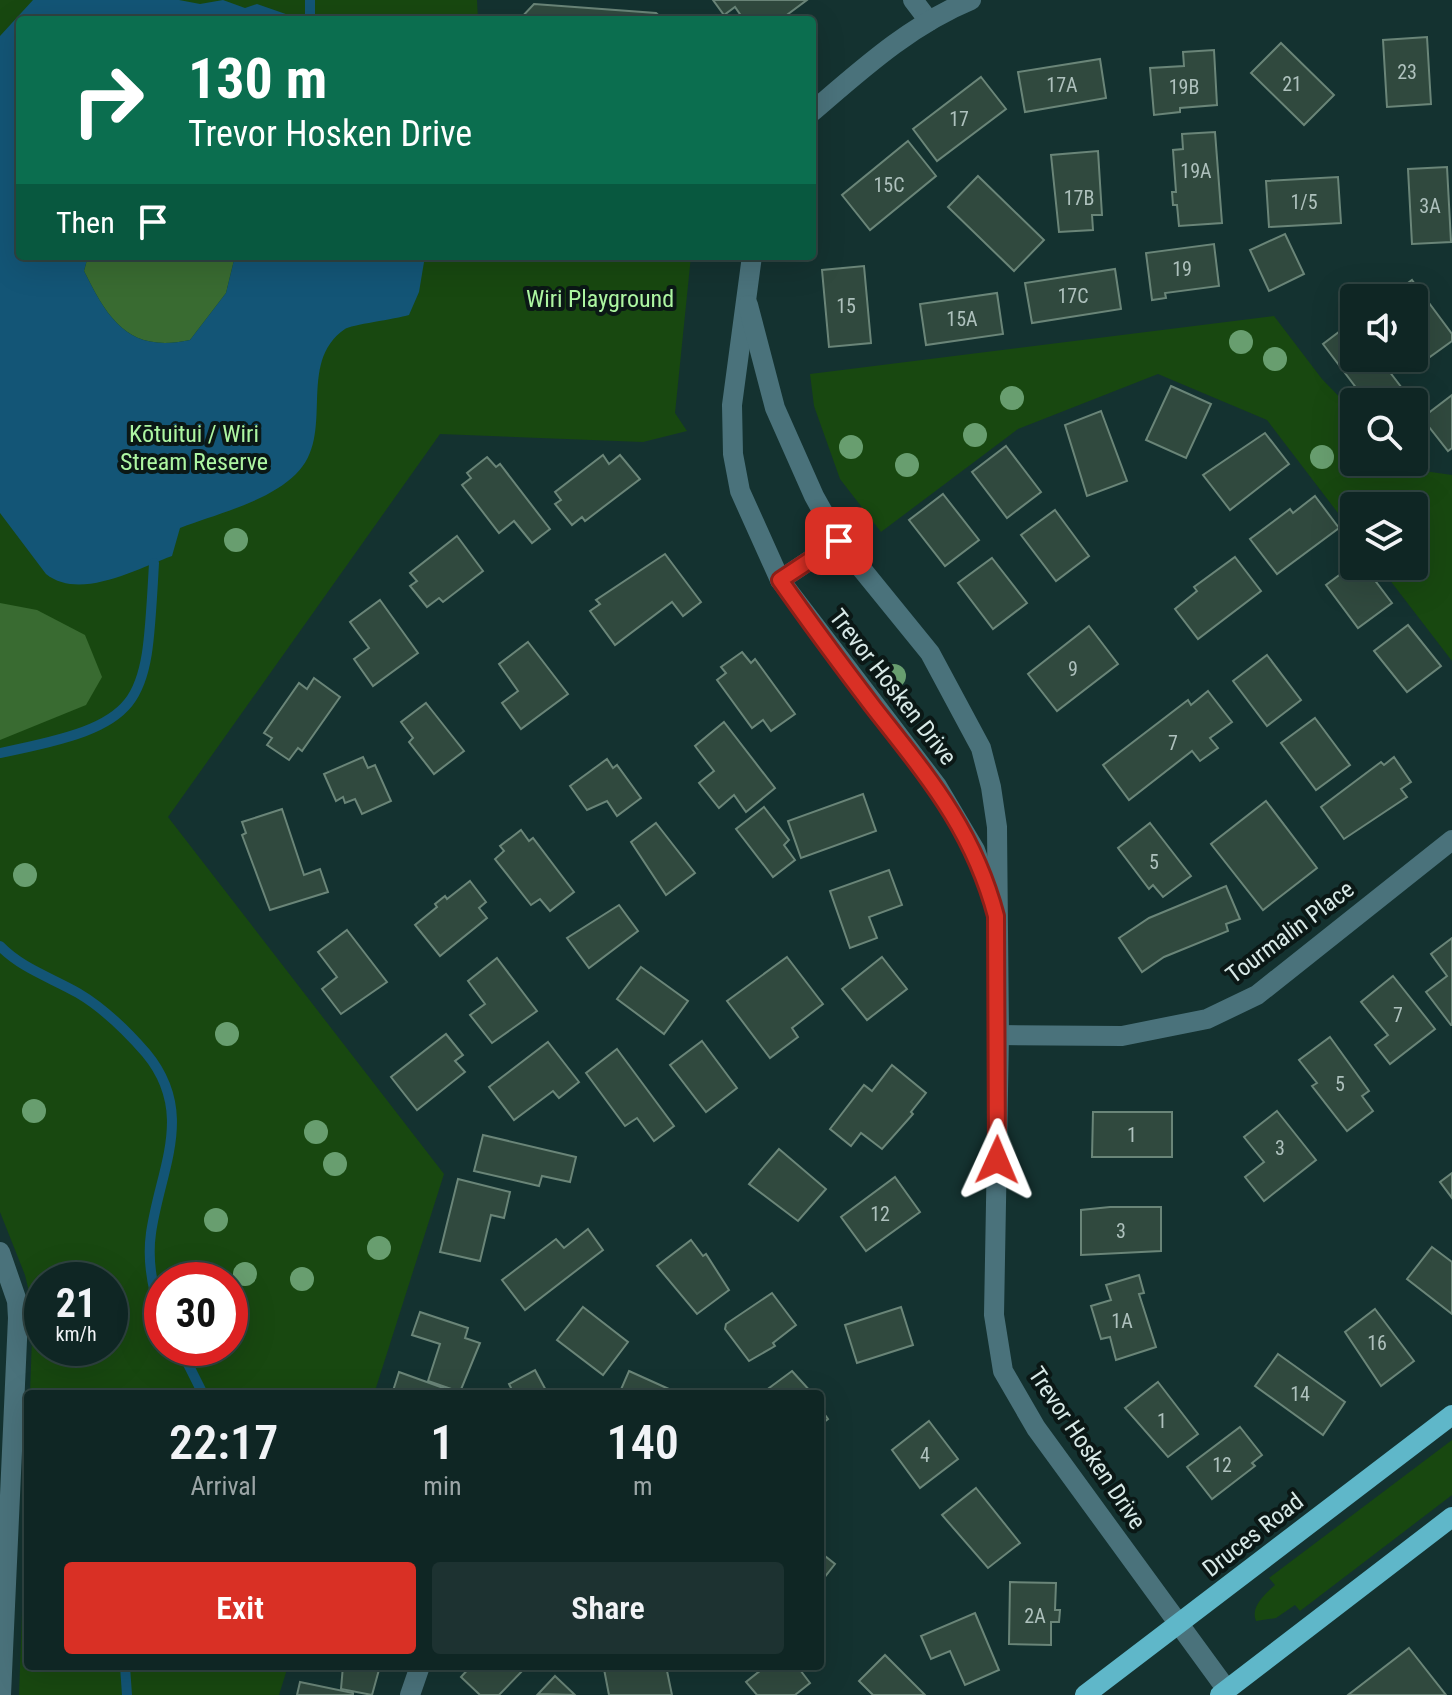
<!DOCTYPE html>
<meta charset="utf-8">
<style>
:root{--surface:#0f2624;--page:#1d3231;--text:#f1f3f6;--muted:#9ba5a6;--line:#2f4341;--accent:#d93025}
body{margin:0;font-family:"Roboto Condensed",sans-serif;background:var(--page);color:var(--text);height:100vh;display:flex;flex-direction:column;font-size:30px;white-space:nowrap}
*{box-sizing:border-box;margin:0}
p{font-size:26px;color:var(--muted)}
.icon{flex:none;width:44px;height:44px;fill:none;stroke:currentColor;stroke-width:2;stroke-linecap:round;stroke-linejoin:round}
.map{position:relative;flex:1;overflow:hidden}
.side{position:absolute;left:24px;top:1390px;width:800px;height:280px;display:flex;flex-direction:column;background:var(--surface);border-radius:8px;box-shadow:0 8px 32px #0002,0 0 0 2px var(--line)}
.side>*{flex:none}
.banner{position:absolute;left:16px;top:16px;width:800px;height:244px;border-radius:8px;box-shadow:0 8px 32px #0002,0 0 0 2px var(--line);background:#0b6e4f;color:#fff;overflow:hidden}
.tools{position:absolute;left:1340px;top:284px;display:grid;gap:16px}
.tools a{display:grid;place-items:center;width:88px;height:88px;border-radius:8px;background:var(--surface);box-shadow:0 8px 32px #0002,0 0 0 2px var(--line);font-size:40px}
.speed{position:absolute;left:24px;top:1262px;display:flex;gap:16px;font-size:40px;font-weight:700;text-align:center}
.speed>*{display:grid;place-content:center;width:104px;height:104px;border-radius:50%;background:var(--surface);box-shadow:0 8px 32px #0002,0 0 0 2px var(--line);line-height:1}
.speed small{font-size:20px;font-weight:400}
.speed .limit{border:12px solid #d22;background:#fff;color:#111}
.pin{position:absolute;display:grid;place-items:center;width:68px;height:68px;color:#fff;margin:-34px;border-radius:16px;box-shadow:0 4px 12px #0006}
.me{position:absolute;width:88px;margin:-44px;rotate:1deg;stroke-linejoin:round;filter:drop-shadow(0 0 6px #0008)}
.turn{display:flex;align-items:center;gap:28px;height:168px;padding:0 40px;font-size:36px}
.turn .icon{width:104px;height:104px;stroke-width:2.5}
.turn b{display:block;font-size:56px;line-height:68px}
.then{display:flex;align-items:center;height:76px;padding:0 40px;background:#0003;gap:16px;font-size:30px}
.eta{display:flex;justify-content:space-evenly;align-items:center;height:136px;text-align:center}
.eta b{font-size:48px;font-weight:600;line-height:56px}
.primary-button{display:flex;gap:16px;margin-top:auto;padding:16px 40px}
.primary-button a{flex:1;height:92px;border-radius:8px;background:var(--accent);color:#fff;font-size:32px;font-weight:600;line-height:92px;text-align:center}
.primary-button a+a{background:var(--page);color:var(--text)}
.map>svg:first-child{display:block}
.green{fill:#184810;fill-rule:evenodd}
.forest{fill:#396b31}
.water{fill:#135576}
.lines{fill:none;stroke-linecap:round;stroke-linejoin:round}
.stream{stroke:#135576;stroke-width:10}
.building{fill:#30493e;stroke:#6a8578;stroke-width:2}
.minor{stroke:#4a727b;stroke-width:20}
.major{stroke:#5fb7c9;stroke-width:20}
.tree{fill:#689e6f}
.route-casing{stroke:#8d1f18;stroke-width:20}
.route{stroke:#d93025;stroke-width:14}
.labels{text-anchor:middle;stroke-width:8;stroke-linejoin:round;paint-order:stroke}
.number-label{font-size:20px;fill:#aec1bd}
.park-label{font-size:24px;fill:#adf6a2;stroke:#0b1816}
.street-label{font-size:24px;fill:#d8e9e7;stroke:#0b1816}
</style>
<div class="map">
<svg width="1452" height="1695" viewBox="0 0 1452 1695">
<rect width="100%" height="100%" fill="#143230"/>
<g class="green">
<path d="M0,0H477L478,20H20V256H691L675,413L687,431L643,442L440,434L168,817L444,1174L374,1394H30L33,1309L25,1275L0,1212ZM42,1280H110V1348H42ZM162,1280H230V1348H162Z"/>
<path d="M1274,316L1322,379L1354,412V462H1403L1410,469L1452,475V661L1379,566H1414V506H1354V534L1267,420L1158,374L1018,429L881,532L840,479L814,406L810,374Z"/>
<path d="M1452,1440V1495L1300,1611L1295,1605L1276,1618L1256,1621C1250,1607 1265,1594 1275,1585L1269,1578Z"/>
<path d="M28,1443V1666H288L279,1695H19Z"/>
</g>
<g class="forest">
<path d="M88,256H235L226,293L190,340C129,353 109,321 84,271Z"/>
<path d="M0,603L37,610L85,635L102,677L86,705L0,740Z"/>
</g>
<path class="water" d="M33,0H179L200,4L223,0L245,8L257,4L303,20H20V256H88L84,271C109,321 129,353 190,340L226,293L235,256H425L419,292L409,315C396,319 350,325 345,329C295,363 337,435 296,474C268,502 216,514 180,528L172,556C136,569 80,601 46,574L0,513V36Z"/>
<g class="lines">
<g class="stream">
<path d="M310,0V20"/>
<path d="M0,753C149,723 146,707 154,563"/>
<path d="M0,946C21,968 52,978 78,993C105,1009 126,1030 146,1053C196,1113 160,1169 151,1233C147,1261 153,1291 162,1317"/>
<path d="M180,1348L203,1394"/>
<path d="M125,1666L127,1695"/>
</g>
</g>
<g class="building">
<path d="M713,0H807L780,20H744L735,7L724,15Z"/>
<path d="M534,4L656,13L664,20H519Z"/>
<path d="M1427,37L1431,104L1387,107L1383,40Z"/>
<path d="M1281,43L1334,95L1304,125L1251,73Z"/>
<path d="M1214,50L1217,105L1180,108V112L1154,115L1150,68L1184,66L1183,52Z"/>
<path d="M1100,59L1106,98L1025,112L1018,72Z"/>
<path d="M981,77L1006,109L937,161L913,129Z"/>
<path d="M1215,132L1222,223L1179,226L1177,205H1173L1172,192H1176L1173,150L1183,149L1182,134Z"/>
<path d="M908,141L936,176L870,230L842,195Z"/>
<path d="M1098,151L1102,215H1092L1093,230L1059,232L1051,155Z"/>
<path d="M1447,167L1451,242L1412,244L1408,169Z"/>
<path d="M978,176L1044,240L1014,271L948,207Z"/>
<path d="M1338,177L1341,223L1269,227L1266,181Z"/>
<path d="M1285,234L1304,274L1269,291L1250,250Z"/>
<path d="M1214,244L1219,286L1165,293L1166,298L1152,300L1146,253Z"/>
<path d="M864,266L871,343L829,347L822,270Z"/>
<path d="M1115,269L1121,309L1032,323L1025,283Z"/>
<path d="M1412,280L1452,334V341L1427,359L1414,341V298H1388Z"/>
<path d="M997,293L1003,334L926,345L920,304Z"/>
<path d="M1352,322L1354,358H1379L1405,392L1392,402H1367L1323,344Z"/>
<path d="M1171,386L1211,404L1186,458L1146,440Z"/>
<path d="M1452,395V448L1448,451L1422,418Z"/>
<path d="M1101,411L1127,481L1087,496L1065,425Z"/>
<path d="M1265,433L1289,464L1230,510L1203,475Z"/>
<path d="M1006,446L1041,492L1007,518L972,472Z"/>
<path d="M603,455L609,464L620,455L640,479L585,521L582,517L572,525L555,504L561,500L555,492Z"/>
<path d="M487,457L496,467L500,464L550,529L532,543L514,521L499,533L462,485L471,478L467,473Z"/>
<path d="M943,494L979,540L945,566L909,520Z"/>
<path d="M1315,496L1339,528L1277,574L1250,539L1290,509L1293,513Z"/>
<path d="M1055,510L1089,556L1056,581L1021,535Z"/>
<path d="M457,536L483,571L443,602L439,598L427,607L410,586L417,581L410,573Z"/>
<path d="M665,554L701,602L683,616L672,602L615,645L590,611L600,604L596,600Z"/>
<path d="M1235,557L1261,591L1198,639L1175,609L1197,591L1194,587Z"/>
<path d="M992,558L1027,603L993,629L958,583Z"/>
<path d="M1354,564L1364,566L1392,603L1358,628L1326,585Z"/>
<path d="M380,600L418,653L373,686L354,659L369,648L350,622Z"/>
<path d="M1408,625L1441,666L1407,692L1374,651Z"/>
<path d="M1089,626L1118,664L1057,711L1028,674Z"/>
<path d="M528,642L568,694L521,729L502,703L518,691L499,664Z"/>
<path d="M742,652L751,663L755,659L795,714L771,731L763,720L752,728L717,680L726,673L721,667Z"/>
<path d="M1267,655L1301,700L1267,726L1233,681Z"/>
<path d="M314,678L340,697L302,751L298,748L289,760L267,745L272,738L264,733L299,683L307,689Z"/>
<path d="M1208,691L1232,722L1210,738L1218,748L1200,761L1192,751L1129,800L1103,765L1188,700L1191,705Z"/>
<path d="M426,703L464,751L434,774L409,742L413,738L401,722Z"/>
<path d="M1315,718L1350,765L1316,790L1281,743Z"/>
<path d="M724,722L775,788L746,812L734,795L719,808L699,783L714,771L695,746Z"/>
<path d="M363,757L368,768L375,765L391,801L362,814L355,799L345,803L343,797L336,801L324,774Z"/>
<path d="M1394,757L1411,782L1401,789L1407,797L1344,839L1321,807L1381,762L1384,765Z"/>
<path d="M607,759L613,768L617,765L641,798L617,816L607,801L587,810L570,786Z"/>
<path d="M863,794L876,831L801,858L788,821Z"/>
<path d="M1266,801L1317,868L1263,910L1211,844Z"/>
<path d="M764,807L789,840L784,845L795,860L773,877L736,829Z"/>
<path d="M282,809L304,875L320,869L328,892L270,910L242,835L246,833L242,822Z"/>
<path d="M656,823L695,873L666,895L631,842Z"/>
<path d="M1150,823L1191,876L1163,897L1153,885L1149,889L1118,848Z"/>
<path d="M521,830L529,841L533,838L574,892L550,911L540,899L531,905L495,859L504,851L500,846Z"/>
<path d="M889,870L902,905L869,917L877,938L850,948L830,891Z"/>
<path d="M470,881L486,902L479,908L487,918L440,956L415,925L437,907L435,904L445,896L447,899Z"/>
<path d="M1226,886L1240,919L1226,924L1228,931L1164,957L1142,972L1119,938L1149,918Z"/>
<path d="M619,905L638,931L589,968L567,938Z"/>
<path d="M347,930L387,982L341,1014L322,989L337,977L318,952Z"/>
<path d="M1452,938V1025H1451L1426,992L1447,976L1431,954Z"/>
<path d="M787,957L823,1004L792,1028L798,1037L770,1058L727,1001Z"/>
<path d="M882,957L907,989L867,1020L842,989Z"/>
<path d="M497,958L537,1011L492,1043L470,1015L485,1004L468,981Z"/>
<path d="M641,967L688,1001L664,1034L617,999Z"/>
<path d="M1393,976L1435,1029L1390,1064L1375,1045L1388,1035L1361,1002Z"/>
<path d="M446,1034L463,1055L455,1061L465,1072L417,1110L391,1077Z"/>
<path d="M1330,1037L1369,1091L1362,1096L1373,1111L1347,1131L1312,1086L1317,1083L1299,1060Z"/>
<path d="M702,1041L737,1088L706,1112L670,1065Z"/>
<path d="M548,1042L579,1082L559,1098L553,1091L514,1120L489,1087Z"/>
<path d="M617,1049L674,1126L654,1141L637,1118L625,1126L586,1073Z"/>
<path d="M892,1065L926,1093L911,1112L913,1114L882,1149L861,1133L851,1146L830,1129L864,1085L872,1091Z"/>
<path d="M1277,1111L1316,1160L1264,1201L1245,1177L1264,1162L1244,1137Z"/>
<path d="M1093,1112H1172V1157H1092Z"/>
<path d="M483,1135L576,1157L570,1182L542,1176L539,1186L474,1171Z"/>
<path d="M779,1149L826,1189L798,1221L749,1184Z"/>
<path d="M1452,1173V1198L1440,1182Z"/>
<path d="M895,1177L920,1212L866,1251L841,1217Z"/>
<path d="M458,1179L510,1192L504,1218L491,1215L480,1261L440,1252Z"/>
<path d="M1110,1207H1161V1251L1081,1255V1210Z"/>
<path d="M588,1229L603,1250L525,1310L502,1280L556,1239L564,1248Z"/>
<path d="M691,1240L703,1256L706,1254L729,1290L697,1314L657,1266Z"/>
<path d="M1432,1247L1452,1262V1314L1407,1279Z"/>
<path d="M1139,1275L1144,1293L1139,1294L1156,1347L1116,1360L1110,1337L1101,1339L1091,1306L1111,1300L1106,1285Z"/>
<path d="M772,1293L796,1325L773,1343L775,1346L749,1361L725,1329L726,1324Z"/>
<path d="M583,1307L628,1342L603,1375L557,1340Z"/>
<path d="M901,1307L913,1345L857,1363L845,1325Z"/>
<path d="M1375,1309L1414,1361L1381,1386L1345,1332Z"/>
<path d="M420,1312L468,1328L465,1338L480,1343L460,1392L428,1381L440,1344L412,1335Z"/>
<path d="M1278,1354L1345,1402L1323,1435L1255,1386Z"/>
<path d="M535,1370L548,1394H514L509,1384Z"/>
<path d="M629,1371L680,1394H619Z"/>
<path d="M792,1371L812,1393L761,1394Z"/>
<path d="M399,1372L449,1390L448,1394H392Z"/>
<path d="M1158,1382L1198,1434L1168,1457L1125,1408Z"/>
<path d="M820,1408L828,1419L820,1425Z"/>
<path d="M929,1421L958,1459L920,1488L892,1450Z"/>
<path d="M1240,1427L1262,1455L1252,1463L1255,1466L1212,1499L1187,1467Z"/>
<path d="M976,1488L1020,1543L988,1568L942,1515Z"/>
<path d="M820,1552L835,1564L820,1583Z"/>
<path d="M1010,1582L1056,1583L1055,1610H1060L1059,1622H1051V1645L1009,1644Z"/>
<path d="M975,1613L999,1670L965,1685L950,1651L931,1659L921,1636Z"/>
<path d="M1409,1648L1446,1695H1348Z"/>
<path d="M885,1655L925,1695H873L859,1681Z"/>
<path d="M343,1666H380L372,1695L341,1689Z"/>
<path d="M471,1666H527L499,1695H480L461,1677Z"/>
<path d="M619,1666H666L672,1695H609L604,1669Z"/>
<path d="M766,1666H797L810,1683L795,1695H757L746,1682Z"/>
<path d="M555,1676L575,1695L538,1694Z"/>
<path d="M300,1682L353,1693V1695H297Z"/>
</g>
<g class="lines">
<g class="minor">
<path d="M913,0L929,21"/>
<path d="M812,112C861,70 910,25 971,0"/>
<path d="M752,256L732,405L733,454L740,491L780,580L937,786L975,850L991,895"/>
<path d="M748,305L775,408L814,496L839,541L930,653L981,748L991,787L997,827L999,1035L994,1315L1003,1371L1036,1428L1227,1690"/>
<path d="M780,580L839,541"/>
<path d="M999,1035L1122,1036L1207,1019L1257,995L1452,840"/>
<path d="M0,1252L17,1301L18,1318L1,1695"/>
<path d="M410,1695L420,1666"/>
</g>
<g class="major">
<path d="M1085,1695L1452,1415"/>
<path d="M1220,1695L1452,1517"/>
</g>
</g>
<g class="tree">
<circle cx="1241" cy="342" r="12"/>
<circle cx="1275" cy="359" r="12"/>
<circle cx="1012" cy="398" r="12"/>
<circle cx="975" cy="435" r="12"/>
<circle cx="851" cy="447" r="12"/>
<circle cx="1322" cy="457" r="12"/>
<circle cx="907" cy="465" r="12"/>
<circle cx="236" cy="540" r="12"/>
<circle cx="894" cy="676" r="12"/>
<circle cx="25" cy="875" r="12"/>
<circle cx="227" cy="1034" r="12"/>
<circle cx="34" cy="1111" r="12"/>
<circle cx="316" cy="1132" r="12"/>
<circle cx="335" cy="1164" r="12"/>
<circle cx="216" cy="1220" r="12"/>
<circle cx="379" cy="1248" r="12"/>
<circle cx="245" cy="1274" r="12"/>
<circle cx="302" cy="1279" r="12"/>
</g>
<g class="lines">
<g class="route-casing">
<path id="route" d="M839,541L780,580C810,623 842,666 874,708C928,777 973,829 996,916L997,1160"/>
</g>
<use href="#route" class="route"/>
</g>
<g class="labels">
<g class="number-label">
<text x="1407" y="79">23</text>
<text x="1292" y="91">21</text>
<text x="1062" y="92">17A</text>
<text x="1184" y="94">19B</text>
<text x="959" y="126">17</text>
<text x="1196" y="178">19A</text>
<text x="889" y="192">15C</text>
<text x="1079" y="205">17B</text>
<text x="1304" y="209">1/5</text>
<text x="1430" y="213">3A</text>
<text x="1182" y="276">19</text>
<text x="1073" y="303">17C</text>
<text x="846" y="313">15</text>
<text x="962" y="326">15A</text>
<text x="1073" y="676">9</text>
<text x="1173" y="750">7</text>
<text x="1154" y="869">5</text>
<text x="1398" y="1022">7</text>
<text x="1340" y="1091">5</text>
<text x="1132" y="1142">1</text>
<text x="1280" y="1155">3</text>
<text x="880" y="1221">12</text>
<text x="1121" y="1238">3</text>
<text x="1122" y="1328">1A</text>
<text x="1377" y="1350">16</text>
<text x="1300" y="1401">14</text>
<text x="1162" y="1428">1</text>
<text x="925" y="1462">4</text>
<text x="1222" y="1472">12</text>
<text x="1035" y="1623">2A</text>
</g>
<g class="park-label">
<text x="600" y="307">Wiri Playground</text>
<text x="194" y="442">Kōtuitui / Wiri<tspan x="194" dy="28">Stream Reserve</tspan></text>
</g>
<g class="street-label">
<text transform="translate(893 687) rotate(52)" y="8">Trevor Hosken Drive</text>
<text transform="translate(1290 932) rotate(-37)" y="8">Tourmalin Place</text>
<text transform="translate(1087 1448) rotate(56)" y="8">Trevor Hosken Drive</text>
<text transform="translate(1253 1535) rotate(-38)" y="8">Druces Road</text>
</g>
</g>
</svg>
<div class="tools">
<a><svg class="icon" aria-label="sound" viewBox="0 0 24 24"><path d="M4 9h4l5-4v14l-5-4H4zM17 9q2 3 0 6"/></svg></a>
<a><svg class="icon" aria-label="search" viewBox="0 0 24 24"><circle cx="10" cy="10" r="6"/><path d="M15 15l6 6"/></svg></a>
<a><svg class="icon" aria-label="layers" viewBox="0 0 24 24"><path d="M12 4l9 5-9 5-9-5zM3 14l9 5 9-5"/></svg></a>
</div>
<div class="speed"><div>21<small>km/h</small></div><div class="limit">30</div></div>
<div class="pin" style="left:839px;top:541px;background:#d93025"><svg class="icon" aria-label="arrive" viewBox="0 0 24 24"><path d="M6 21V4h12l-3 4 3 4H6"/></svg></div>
<svg class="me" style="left:997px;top:1160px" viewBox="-20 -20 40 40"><path d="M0-17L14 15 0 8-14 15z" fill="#d93025" stroke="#fff" stroke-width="4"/></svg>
<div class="banner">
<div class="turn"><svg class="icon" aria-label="right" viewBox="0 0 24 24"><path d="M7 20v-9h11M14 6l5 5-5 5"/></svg><div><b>130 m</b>Trevor Hosken Drive</div></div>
<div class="then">Then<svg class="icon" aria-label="arrive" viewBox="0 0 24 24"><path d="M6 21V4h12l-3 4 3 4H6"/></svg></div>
</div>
<section class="side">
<div class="eta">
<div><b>22:17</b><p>Arrival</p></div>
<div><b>1</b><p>min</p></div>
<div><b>140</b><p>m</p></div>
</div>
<div class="primary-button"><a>Exit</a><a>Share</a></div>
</section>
</div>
